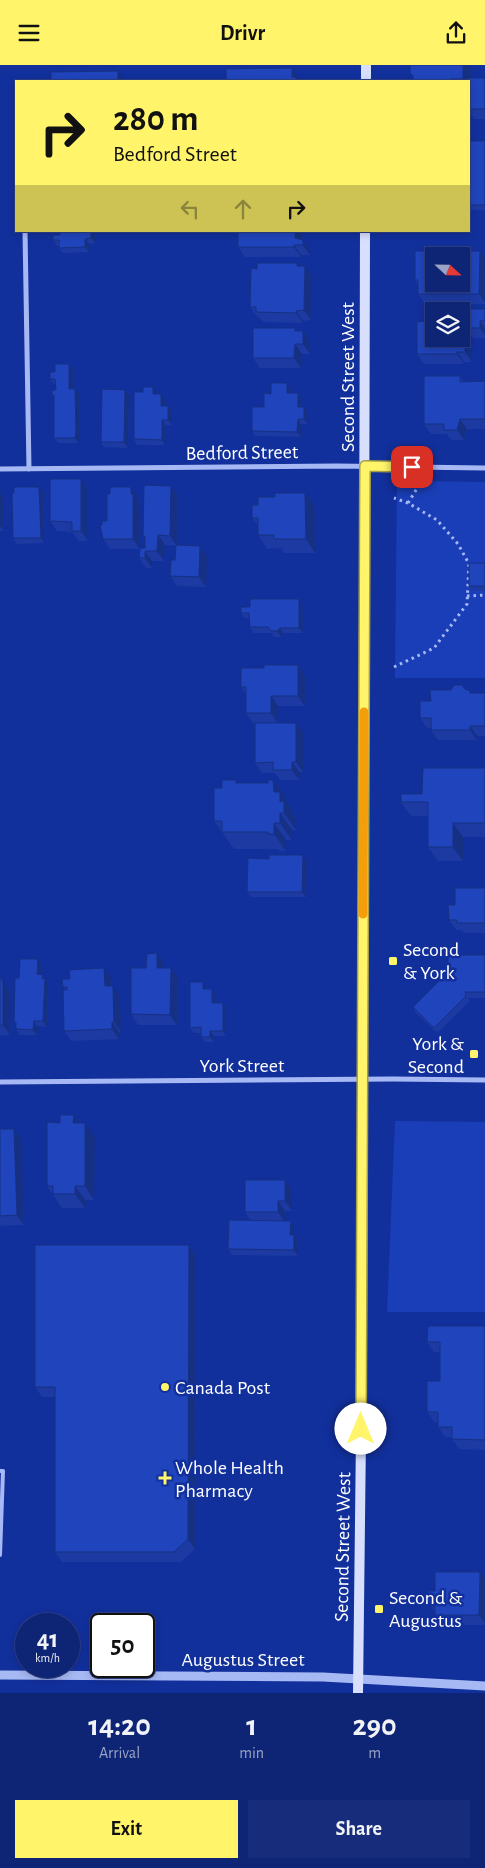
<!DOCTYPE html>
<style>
:root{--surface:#0e2475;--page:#172c7a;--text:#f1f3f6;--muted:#9ba4c5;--line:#2e4187;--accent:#fff46a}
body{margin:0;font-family:"Alegreya Sans",sans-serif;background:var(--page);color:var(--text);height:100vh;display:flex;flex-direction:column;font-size:19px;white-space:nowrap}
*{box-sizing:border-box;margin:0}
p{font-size:16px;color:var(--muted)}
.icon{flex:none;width:28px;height:28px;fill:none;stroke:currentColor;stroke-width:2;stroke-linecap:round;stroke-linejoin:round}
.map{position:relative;height:1628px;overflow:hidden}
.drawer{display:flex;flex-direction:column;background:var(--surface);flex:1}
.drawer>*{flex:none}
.banner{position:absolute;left:15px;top:15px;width:455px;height:152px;border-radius:0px;box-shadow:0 2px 8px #0003,0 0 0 1px var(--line);background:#fff46a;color:#111;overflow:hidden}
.needle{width:32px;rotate:112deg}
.controls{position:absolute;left:425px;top:182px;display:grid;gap:10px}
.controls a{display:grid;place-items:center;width:45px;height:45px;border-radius:0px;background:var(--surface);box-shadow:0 2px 8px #0003,0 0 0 1px var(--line);font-size:25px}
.speed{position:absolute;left:15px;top:1548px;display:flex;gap:10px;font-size:25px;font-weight:700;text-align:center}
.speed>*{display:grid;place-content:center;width:65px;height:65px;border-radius:50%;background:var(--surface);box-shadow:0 2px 8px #0003,0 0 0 1px var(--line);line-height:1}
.speed small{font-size:12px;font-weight:400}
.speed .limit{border:2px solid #111;border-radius:8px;background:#fff;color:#111}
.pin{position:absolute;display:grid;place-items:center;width:42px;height:42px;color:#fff;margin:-21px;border-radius:10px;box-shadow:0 2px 8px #0006}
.me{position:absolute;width:55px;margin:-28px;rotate:0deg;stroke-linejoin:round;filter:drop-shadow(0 0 4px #0008)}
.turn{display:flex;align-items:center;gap:18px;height:105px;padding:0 15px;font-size:22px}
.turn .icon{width:65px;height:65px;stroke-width:2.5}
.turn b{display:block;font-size:35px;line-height:42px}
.lanes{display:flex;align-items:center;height:48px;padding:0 15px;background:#0003;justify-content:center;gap:25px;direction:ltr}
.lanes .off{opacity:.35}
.eta{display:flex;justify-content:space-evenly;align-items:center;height:85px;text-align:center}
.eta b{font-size:30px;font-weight:700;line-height:35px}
.cta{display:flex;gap:10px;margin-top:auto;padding:10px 15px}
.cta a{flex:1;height:58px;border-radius:0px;background:var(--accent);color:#111;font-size:20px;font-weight:700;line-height:58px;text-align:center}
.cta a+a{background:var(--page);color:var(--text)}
header{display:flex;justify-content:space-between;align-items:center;height:65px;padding:0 15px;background:var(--accent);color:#111;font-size:22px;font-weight:700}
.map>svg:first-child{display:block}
.green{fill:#1a3eb7}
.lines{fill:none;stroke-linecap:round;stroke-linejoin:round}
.path{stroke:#a7b9f4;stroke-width:3;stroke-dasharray:2.5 4;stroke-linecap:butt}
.service{stroke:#a7b9f4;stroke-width:4}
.minor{stroke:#a7b9f4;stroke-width:5}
.tertiary{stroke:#a7b9f4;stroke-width:9}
.secondary{stroke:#d7dffd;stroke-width:10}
.wall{fill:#1c3aa1}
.shaded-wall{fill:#163083}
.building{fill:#2044bb;stroke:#163083;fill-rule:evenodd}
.route-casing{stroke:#a69f45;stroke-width:12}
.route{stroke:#fff46a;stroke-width:9}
.slow{stroke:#f59e0b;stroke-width:9}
.poi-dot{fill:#fff46a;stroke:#12309c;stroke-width:2}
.labels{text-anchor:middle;stroke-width:5;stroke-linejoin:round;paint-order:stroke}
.street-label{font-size:20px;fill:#fff;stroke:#12309c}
.poi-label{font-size:20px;fill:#fff;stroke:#12309c;text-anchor:start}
</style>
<header><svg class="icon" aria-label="menu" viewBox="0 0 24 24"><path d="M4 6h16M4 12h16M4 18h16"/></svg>Drivr<svg class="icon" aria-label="share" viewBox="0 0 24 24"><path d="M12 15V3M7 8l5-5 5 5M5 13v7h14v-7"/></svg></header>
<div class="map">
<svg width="485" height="1628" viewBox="0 0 485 1628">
<rect width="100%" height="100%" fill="#12309c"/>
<g class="green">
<path d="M397,416L485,417V613H395Z"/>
<path d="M395,1056L485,1057V1247H387Z"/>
</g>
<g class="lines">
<g class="path">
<path d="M408,438L421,417"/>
<path d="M467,531L485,530"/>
<path d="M394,602L434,583L467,539L469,499L458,479L437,455L408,438L394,433"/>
</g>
<path class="service" d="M0,1406H3L0,1490"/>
<g class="minor">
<path d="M25,166L29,404"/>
<path d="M0,404L337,401L485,403"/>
<path d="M0,1017L393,1014L485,1015"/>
</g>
<path class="tertiary" d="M0,1610L323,1612L485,1621"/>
<g class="secondary">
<path d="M366,16V0"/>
<path d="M358,1628L362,1284L365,166"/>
</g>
</g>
<g class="wall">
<path d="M471,5L470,13H485V54H474L469,46V16H413V12L410,8Z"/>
<rect x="469" y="76" width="16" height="69"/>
<path d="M59,166H92L95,170V178L89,179V187L63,188L59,183V181H57L53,175L60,170Z"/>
<path d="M302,166V175L310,185V190H301V192H245L238,182Z"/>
<path d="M485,194V239H425L418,229V220L415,215Z"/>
<path d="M298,201H305L312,211L311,255L303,256V258L263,257L259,252H257L250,242L257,204Z"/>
<path d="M485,244V273H473L466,263Z"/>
<path d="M461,260L464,264V274H465L472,284V297H464V299H424L417,289L461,274Z"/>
<path d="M298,266L310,276V289H302L301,303H260L253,293Z"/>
<path d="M69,299L73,304V324H75L79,329L80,372L78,378H58L54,373V333L52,330L56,325L55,319H54L50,314L55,307Z"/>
<path d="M460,311L464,317L485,316V364H467L464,375H451L447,369H431L424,359Z"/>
<path d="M287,318L291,324V328H298L302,334V342H304L308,347V359H301V372L255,371L252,366L271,329Z"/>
<path d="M125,325L129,330L128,383L104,382L101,377Z"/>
<path d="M157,327V329H161L165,334V341L172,346V360H166L165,380H137L134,374Z"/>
<path d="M81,414L88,424V476H79L72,467L57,466L50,456Z"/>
<path d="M171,421L178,431L177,480L200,481L207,491L206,522L177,521L170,511L175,495L176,481L165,480L164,496H152V503H146L139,493L140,484H110L103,474L102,460L107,456L110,429L131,422L138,432V435L140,439V483H145V474L143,471Z"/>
<path d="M0,427L3,432L4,466H0Z"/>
<path d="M43,427L44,478L17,479L13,473Z"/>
<path d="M305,428L315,442V488H284L281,483L267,484L258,470V461L252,453L258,440L275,432Z"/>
<path d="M485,498V526H472L469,521Z"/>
<path d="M302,540L303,568H283L281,572H274L272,568H253L250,562L249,553H244L241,548Z"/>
<path d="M298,600L305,610V641H278V658L303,668V707H299V715H280L275,708H262L255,698V658H253L246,648V629L241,622L264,603Z"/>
<path d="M466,625L471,628H485V671H477V675H438L431,665V663H427L420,653L431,636Z"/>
<path d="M485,703V772H463V796H438L428,782V751H411L401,737Z"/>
<path d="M238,718L285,732V734L292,744V747L296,753V765H292V775H286V786H280L278,784H234L214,756L222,723Z"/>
<path d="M307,796L306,832H251L247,827Z"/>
<path d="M485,823V868H464L462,865H456L449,855L455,840Z"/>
<path d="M485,890V933H468L470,936L437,968L416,948L413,942L447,912Z"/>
<path d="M38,894L42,899L41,910H43L48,919L47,962L37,961V970H20L16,964V960L14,957L19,913Z"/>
<path d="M164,898V903L178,913L177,960H138L131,949L146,903Z"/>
<path d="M0,911L7,921L10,927V970L0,971Z"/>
<path d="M111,913L112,921L120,931L121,967H119V974L71,976L64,966L65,925L63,922Z"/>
<path d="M203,917L206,922V924H212L216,929V938H223L226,943V971H214V977H205L201,972V968H194L190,963Z"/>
<path d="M79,1058L95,1072L94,1135H85V1143H62L47,1121Z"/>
<path d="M0,1064H14L21,1074L24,1160L0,1161Z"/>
<path d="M292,1125V1146H285V1156H291L294,1161V1170L298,1176V1191L232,1190L228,1184L251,1156L245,1147Z"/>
<path d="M189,1180L196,1191L195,1484L181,1497H62L55,1487V1332H42L35,1322Z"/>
<path d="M485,1261V1385L459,1384L452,1374V1372H445L438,1362V1357H434L427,1347L440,1316V1287H434L427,1277Z"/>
<path d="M480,1507L485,1515V1560H442L435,1550V1547L428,1537L435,1526Z"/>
</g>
<g class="shaded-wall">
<path d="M463,0H467L471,5L470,24L469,16H465L463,14Z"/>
<path d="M292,3L301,16H295L292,12Z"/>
<path d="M118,6L125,16H118Z"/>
<path d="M91,166H92L95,170V178L91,173Z"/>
<path d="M295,166H302V180L295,173Z"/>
<path d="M85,174L89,179V187L85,182Z"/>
<path d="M303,175L310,185V190L303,180Z"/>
<path d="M294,180L301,190V192L294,182Z"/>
<path d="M480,186L485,194V237L479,229Z"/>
<path d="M305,201L312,211L311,255L304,245Z"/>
<path d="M296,246L303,256V258L296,248Z"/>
<path d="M480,256L485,263V270L480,263Z"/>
<path d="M461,260L464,264V284L461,274Z"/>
<path d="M303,266L310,276V289L303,279Z"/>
<path d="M465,274L472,284V297L465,287Z"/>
<path d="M295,279L302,289L301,303L294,293Z"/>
<path d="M457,287L464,297V299L457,289Z"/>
<path d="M69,299L73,304V329L69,324Z"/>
<path d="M287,318L291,324V334L287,328Z"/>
<path d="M153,322L157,327V334L153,329Z"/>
<path d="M75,324L79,329L80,372L78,378L75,373Z"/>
<path d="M125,325L129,330L128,383L124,377Z"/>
<path d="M298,328L302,334L301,347L298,342Z"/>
<path d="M161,329L165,334V346L161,341Z"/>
<path d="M168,341L172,346V360L168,355Z"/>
<path d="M304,342L308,347V359L304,354Z"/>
<path d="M298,354L301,359V372L297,367Z"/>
<path d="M460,354L467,364L464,375L457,365Z"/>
<path d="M162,355L166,360L165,380L162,375Z"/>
<path d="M81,414L88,424V476L81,466Z"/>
<path d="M171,421L178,431L177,481L170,471Z"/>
<path d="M39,422L43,427L44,478L41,473Z"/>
<path d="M131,422L138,432V435L140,439V484L133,474Z"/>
<path d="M0,427L3,432L4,466L0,461Z"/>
<path d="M305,428L315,442V488L306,474Z"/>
<path d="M158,470L165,480L164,496L157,486Z"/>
<path d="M200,481L207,491L206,522L199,512Z"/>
<path d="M145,486L152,496V503L145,493Z"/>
<path d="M299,534L302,540L303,568L299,563Z"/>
<path d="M280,563L283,568L281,572L277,566Z"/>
<path d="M298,600L305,610V641L298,631Z"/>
<path d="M271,631L278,641V658L271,648Z"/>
<path d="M296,658L303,668V707L296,697Z"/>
<path d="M470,661L477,671V675L470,665Z"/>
<path d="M292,697L299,707V715L292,705Z"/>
<path d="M273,715L285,732V734L292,744V747L296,753V765L284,748L274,727Z"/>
<path d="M280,748L292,765V775L280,758Z"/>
<path d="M274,758L286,775V786L274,769Z"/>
<path d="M453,758L463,772V796L453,782Z"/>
<path d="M303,790L307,796L306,832L302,827Z"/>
<path d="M157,888L164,898V913L157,903Z"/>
<path d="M38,894L42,899L41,915L37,909Z"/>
<path d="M104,903L111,913L112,931L105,921Z"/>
<path d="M171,903L178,913L177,960L170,950Z"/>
<path d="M43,910L48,919L47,962L43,956Z"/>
<path d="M0,911L7,921L10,927V970L3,960Z"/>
<path d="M203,917L206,922V930L203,924Z"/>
<path d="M113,921L120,931L121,967L114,957Z"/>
<path d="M212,924L216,929V943L212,938Z"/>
<path d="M223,938L226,943V971L223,966Z"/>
<path d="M34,956L37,961V970L33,965Z"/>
<path d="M112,957L119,967V974L112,964Z"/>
<path d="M210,966L214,971V977L210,972Z"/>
<path d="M74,1050L83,1064L73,1058Z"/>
<path d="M85,1058L95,1072L94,1135L85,1121Z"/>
<path d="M14,1064L21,1074L24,1160L17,1150Z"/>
<path d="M285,1115L292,1125V1146L285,1136Z"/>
<path d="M75,1121L85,1135V1143L75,1129Z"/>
<path d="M278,1136L285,1146V1157L278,1147Z"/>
<path d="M291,1156L294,1161V1175L290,1170Z"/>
<path d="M294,1170L298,1176V1191L294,1185Z"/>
<path d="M189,1180L196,1191L195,1484L188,1474Z"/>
<path d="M480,1507L485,1515V1558L479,1550Z"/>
</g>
<g class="building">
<path d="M410,0H463V14H450V16H413V11L410,8Z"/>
<path d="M292,3V12H296V16H226V4Z"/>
<path d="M118,6V16H51V7Z"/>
<path d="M467,13H485V44H469V16H467Z"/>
<rect x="469" y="76" width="16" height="64"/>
<path d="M59,166H91V173L85,174V182L59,183V175H53V170H60Z"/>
<path d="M238,166H295V173L303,175V180H294V182H238Z"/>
<path d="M415,186H480L479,229H418V215H415ZM434,191H461V219H434Z"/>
<path d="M257,198H297V201H305L304,245L296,246V248L256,247V242H250L251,203L257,204Z"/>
<path d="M465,244H485V255L480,256V263H466Z"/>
<path d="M424,254H434V274H465V287H457V289H417V257L424,256Z"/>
<path d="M253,263H295V266H303V279H295L294,293H253Z"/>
<path d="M55,299H69V324H75L76,367L75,373H54V330H52V325H56L55,314H50V307H55Z"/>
<path d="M424,311H460V317L485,316V354H460L457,365H444V359H424Z"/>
<path d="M271,318H287V328H298V342H304V354H298L297,367L252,366V342H264V328L271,329Z"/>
<path d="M143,322H153V329H161V341H168V355H162V375L134,374V327H143Z"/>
<path d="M102,324L125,325L124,377H101Z"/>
<path d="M50,414H81V466H72V457L50,456Z"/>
<path d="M144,420L171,421L170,471L158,470L157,486H145V493H139L140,483H145V471H143Z"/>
<path d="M14,422H39L41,473H13L12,428H14Z"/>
<path d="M110,422H131V429H133V474H103L100,460H102V456H107V429H110Z"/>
<path d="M275,428H305L306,474H274V470H258V453H252V440H258V432H275Z"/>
<path d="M176,480L200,481L199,512L170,511L171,495H175Z"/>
<rect x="469" y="498" width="16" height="23"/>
<path d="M250,534H299V563H280L277,566H271L268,562H250L249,548H241V542H250Z"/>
<path d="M264,600H298V631H271V648H246V622H241V603H264Z"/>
<path d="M454,620H462L466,625H469L470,628H485V661H470V665H431V653H420V636H431L430,625H451Z"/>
<path d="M255,658H296V697H292V705H273V697L255,698Z"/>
<path d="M423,703H485V758H453V782H428V737H401V729H422Z"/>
<path d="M222,715H236V718H268V715H273L274,727H280V737L284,736V748H280V758H274V769H268V767H222V756H214V723H222Z"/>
<path d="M269,790H303L302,827H247L248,793L269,794Z"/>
<path d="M455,823H485V858H457V855H449L448,840H455Z"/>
<path d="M157,888V903H171L170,950L131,949V903H146L147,889Z"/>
<path d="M448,890H485V927H465L466,931L434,963L413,942L445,910L447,912L448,910Z"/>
<path d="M20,894H38L37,909L43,910L42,914L45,913L43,956H34L33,965L16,964V957H14L15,913H19Z"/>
<path d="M104,903L105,921H113L114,957H112V964L64,966L63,925H67V922H63L62,914H70L69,905Z"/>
<path d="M0,911L3,917V960H0Z"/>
<path d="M190,917H203V924H212V938H223V966H210V972H201V962L190,963Z"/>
<path d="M60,1050H74L73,1058H85V1121H75V1129H53V1121H47V1057L60,1058Z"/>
<path d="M0,1064H14L17,1150L0,1151Z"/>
<path d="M245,1115H285V1136H278V1147H245Z"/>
<path d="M229,1155L291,1156L290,1170H294V1185L228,1184Z"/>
<path d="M35,1180H189L188,1474L174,1487H55V1322H35Z"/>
<path d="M428,1261H485V1375L452,1374V1362H438V1347H427V1316H440V1277H427Z"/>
<path d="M435,1507H480L479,1550H435V1537H428V1526H435Z"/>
</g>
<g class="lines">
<g class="route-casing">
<path id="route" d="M361,1364L365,401L412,402"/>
</g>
<use href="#route" class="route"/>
<path class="slow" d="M363,849L364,647"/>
</g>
<g class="poi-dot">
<rect x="388" y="891" width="10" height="10" rx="2.5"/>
<rect x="469" y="984" width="10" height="10" rx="2.5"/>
<circle cx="165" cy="1322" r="5"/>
<path d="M162.5 1405.5h5v5h5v5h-5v5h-5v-5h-5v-5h5z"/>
<rect x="374" y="1539" width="10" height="10" rx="2.5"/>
</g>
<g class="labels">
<g class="street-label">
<text transform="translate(347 312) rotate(-90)" y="7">Second Street West</text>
<text transform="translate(242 387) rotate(-1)" y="7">Bedford Street</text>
<text x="242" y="1007">York Street</text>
<text transform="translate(342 1482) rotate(-89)" y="7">Second Street West</text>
<text x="243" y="1601">Augustus Street</text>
</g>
<g class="poi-label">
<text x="403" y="891">Second<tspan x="403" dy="23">&amp; York</tspan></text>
<text x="464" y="985" text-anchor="end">York &amp;<tspan x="464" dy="23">Second</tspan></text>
<text x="175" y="1329">Canada Post</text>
<text x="175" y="1409">Whole Health<tspan x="175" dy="23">Pharmacy</tspan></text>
<text x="389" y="1539">Second &amp;<tspan x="389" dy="23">Augustus</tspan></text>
</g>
</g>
</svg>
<div class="controls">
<a><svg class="needle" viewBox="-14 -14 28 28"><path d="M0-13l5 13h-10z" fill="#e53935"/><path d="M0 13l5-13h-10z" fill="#9ba4c5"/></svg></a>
<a><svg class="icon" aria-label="layers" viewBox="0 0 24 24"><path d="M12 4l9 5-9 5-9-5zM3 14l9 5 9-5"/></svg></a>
</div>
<div class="speed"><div>41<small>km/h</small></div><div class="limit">50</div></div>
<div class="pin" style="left:412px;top:402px;background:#d93025"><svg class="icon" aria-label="arrive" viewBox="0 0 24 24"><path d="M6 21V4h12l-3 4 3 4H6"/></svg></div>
<svg class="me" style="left:361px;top:1364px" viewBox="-20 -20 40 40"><circle r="19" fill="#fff"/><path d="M0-13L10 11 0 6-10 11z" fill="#fff46a"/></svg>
<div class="banner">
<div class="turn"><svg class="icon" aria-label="right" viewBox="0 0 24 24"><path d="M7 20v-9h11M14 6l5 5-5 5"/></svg><div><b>280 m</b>Bedford Street</div></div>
<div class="lanes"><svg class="icon off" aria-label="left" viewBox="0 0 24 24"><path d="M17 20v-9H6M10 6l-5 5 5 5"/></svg><svg class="icon off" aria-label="ahead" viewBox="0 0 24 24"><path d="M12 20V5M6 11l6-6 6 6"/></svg><svg class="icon" aria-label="right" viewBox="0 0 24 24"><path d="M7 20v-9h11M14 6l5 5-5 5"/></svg></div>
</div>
</div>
<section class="drawer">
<div class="eta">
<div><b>14:20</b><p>Arrival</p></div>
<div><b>1</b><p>min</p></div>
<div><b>290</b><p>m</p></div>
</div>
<div class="cta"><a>Exit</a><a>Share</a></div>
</section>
